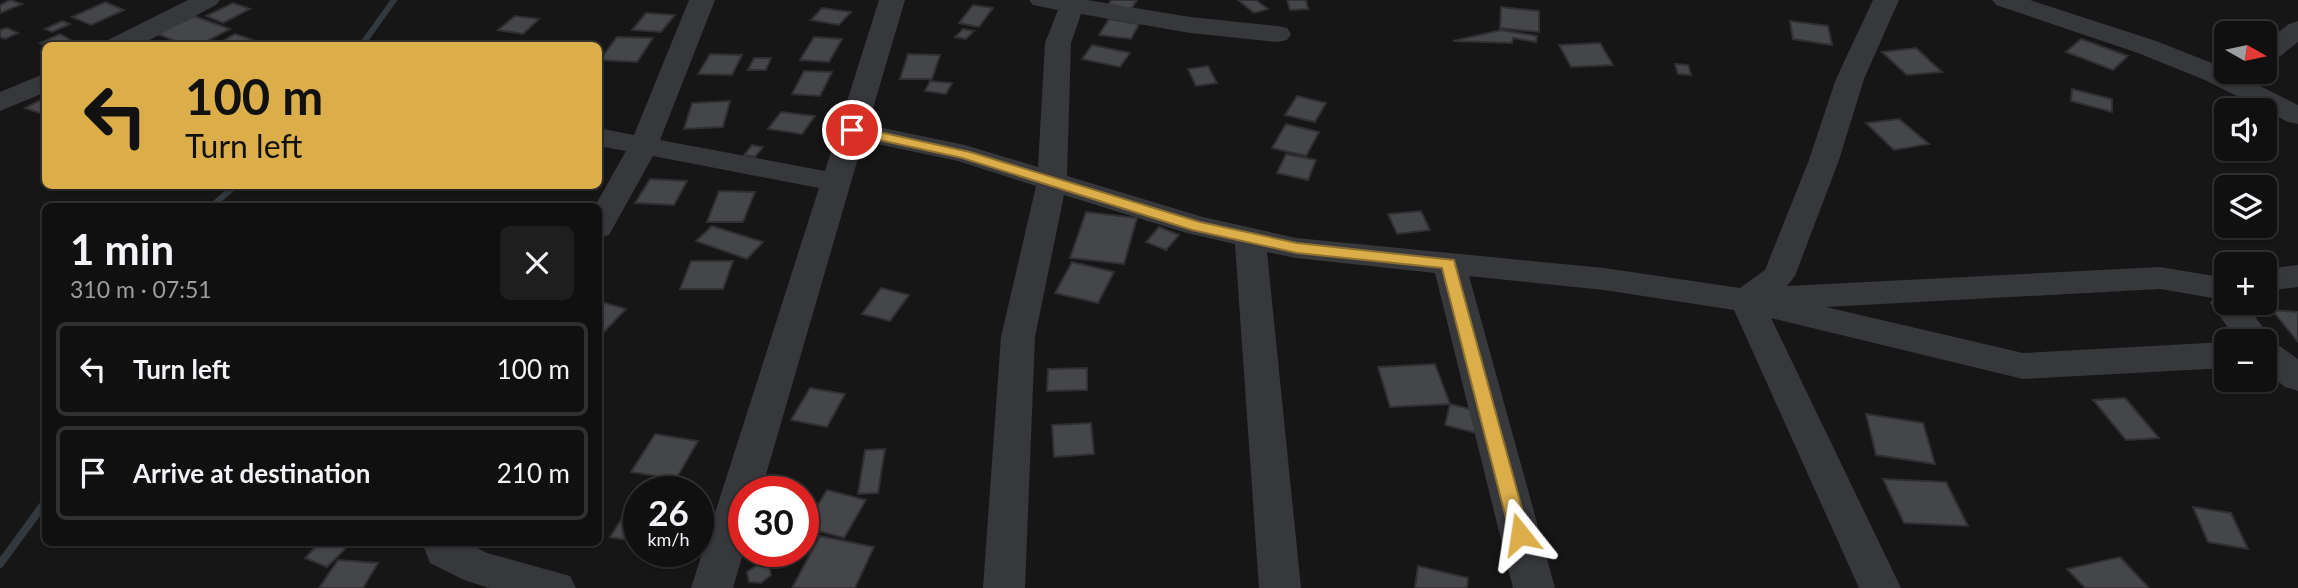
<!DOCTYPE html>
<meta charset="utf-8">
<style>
:root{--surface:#101011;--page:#1e1e1f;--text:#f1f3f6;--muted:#9c9d9f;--line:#303031}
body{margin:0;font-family:Lato,sans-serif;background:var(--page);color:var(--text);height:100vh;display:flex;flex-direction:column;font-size:26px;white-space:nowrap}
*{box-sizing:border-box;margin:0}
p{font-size:23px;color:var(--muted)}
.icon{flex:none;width:38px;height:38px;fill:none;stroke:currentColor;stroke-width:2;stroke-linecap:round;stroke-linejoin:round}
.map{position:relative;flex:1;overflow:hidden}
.drawer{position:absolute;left:42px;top:203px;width:560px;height:343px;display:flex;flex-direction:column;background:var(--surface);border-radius:10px;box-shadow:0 2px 5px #0004,0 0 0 2px var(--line)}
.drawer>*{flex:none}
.banner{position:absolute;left:42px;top:42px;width:560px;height:147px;border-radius:10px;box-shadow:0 2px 5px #0004,0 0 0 2px var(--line);background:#dbae4a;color:#111;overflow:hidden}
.needle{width:46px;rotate:99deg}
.controls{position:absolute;left:2214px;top:21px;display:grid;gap:14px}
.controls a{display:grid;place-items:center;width:63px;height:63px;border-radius:10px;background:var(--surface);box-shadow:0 2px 5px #0004,0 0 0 2px var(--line);font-size:35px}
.speed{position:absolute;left:623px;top:476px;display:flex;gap:14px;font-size:35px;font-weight:700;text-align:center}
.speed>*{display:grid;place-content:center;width:91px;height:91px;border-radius:50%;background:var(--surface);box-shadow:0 2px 5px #0004,0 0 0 2px var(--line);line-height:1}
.speed small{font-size:18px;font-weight:400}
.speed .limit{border:10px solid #d22;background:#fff;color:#111}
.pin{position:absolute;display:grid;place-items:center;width:60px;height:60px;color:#fff;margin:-30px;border:4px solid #fff;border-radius:50%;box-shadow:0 2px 7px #0007}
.me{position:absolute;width:77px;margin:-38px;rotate:345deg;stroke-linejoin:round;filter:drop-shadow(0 0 5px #0008)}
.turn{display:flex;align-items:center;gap:24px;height:147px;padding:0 28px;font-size:32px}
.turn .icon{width:91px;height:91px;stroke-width:2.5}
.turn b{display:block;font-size:49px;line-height:60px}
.round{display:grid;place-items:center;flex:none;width:74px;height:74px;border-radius:10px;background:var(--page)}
.headline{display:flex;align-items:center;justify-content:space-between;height:119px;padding:0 28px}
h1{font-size:42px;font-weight:700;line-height:52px}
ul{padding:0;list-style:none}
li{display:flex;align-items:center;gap:21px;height:94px;margin:0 14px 10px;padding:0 14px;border:4px solid var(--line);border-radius:10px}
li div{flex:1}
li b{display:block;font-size:26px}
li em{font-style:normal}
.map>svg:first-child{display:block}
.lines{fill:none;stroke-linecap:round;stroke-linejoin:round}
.stream-far1{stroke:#31383e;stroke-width:6}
.stream{stroke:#31383e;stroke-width:8}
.building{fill:#45464a;stroke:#303033;stroke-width:2}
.minor{fill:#37383c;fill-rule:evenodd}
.route{fill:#dbae4a;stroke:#8e7130;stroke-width:2}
</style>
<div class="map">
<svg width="2298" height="588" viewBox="0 0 2298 588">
<rect width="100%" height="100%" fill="#161617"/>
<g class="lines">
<g class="stream-far1">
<path d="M361,46L394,0"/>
<path d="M212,206L235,186"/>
</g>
<path class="stream" d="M0,564L46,501"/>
</g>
<g class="building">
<path d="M10,0L22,4L0,13V5Z"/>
<path d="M1111,0H1137L1131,9L1108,5Z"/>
<path d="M1238,0H1256L1268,9L1254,13Z"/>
<path d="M1287,0H1306L1308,9L1290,10Z"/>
<path d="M105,2L124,10L91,25L72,17Z"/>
<path d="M233,3L250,9L223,23L206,16Z"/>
<path d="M973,5L993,8L979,27L959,23Z"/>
<path d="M1501,7L1539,11V32L1500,28Z"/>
<path d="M822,8L851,12L839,25L811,20Z"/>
<path d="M646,13L675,15L661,32L632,30Z"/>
<path d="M194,16L230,29L198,46H188L157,34Z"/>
<path d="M515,16L539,19L523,34L498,30Z"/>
<path d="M1109,19L1139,24L1131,39L1099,35Z"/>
<path d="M62,21L70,24L52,32L45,29Z"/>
<path d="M1790,21L1828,26L1832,45L1793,39Z"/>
<path d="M7,28L18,33L5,39L0,37V30Z"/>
<path d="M963,29L974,31L966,39L955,37Z"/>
<path d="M1501,30L1537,36L1536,42L1513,38L1512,43L1453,41Z"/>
<path d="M60,34L76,43L46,46L40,43Z"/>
<path d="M235,34L253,40L243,46H214Z"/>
<path d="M617,37L653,38L637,62L600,60Z"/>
<path d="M814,37L842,39L829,62L800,60Z"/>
<path d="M2081,39L2128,56L2113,70L2066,52Z"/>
<path d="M1600,43L1613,65L1571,67L1559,45Z"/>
<path d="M1092,45L1130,53L1120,67L1082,59Z"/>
<path d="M1916,48L1942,72L1907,75L1882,52Z"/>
<path d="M710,54L742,55L732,75L698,74Z"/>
<path d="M908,54L940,55L932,79H900Z"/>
<path d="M754,58H771L766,70H748Z"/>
<path d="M1675,64L1688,65L1691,75L1678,74Z"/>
<path d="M1208,66L1217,83L1196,86L1188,69Z"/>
<path d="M804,71L832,72L820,96L792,94Z"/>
<path d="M930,81L952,83L946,94L925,91Z"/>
<path d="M2072,89L2112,99V112L2071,101Z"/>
<path d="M1297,96L1326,103L1315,122L1285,115Z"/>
<path d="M46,97V115L25,108Z"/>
<path d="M730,101L723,127L684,129L692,103Z"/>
<path d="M781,112L815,116L802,134L768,129Z"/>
<path d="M1899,119L1929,144L1894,150L1866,123Z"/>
<path d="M1286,124L1319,132L1306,156L1272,148Z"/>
<path d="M752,145L763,147L755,157L744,155Z"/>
<path d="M1286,154L1316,160L1308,180L1277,173Z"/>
<path d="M650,179L687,181L674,205L635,203Z"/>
<path d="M719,191L755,192L743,222H707Z"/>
<path d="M1421,211L1430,230L1397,234L1388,214Z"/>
<path d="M1086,212L1137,218L1124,264L1070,258Z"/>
<path d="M712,226L763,242L747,259L696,241Z"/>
<path d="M1159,227L1179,235L1166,250L1146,242Z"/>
<path d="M691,261H733L723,289H680Z"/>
<path d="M1072,262L1114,272L1098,303L1055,293Z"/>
<path d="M881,288L909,295L890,321L862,314Z"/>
<path d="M598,301L626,309L601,335L598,334Z"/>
<path d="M2272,310L2298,312V342Z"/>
<path d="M1435,364L1450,404L1390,407L1378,367Z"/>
<path d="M1087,368V390L1047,391L1048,369Z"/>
<path d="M810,388L845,394L827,427L791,420Z"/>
<path d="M2125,398L2159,438L2126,440L2093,400Z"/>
<path d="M1450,404L1481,412L1476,433L1445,425Z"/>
<path d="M1866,414L1923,423L1935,464L1876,455Z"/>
<path d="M1091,423L1094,454L1054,457L1052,425Z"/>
<path d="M655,434L698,441L676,479L631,472Z"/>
<path d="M885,449L878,493L858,494L865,450Z"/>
<path d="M1883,479L1946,482L1968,526L1904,523Z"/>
<path d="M827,490L866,500L844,538L804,527Z"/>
<path d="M639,492V542L610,537Z"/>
<path d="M2193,507L2231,513L2248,549L2208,542Z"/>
<path d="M820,536L874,547L855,588H792Z"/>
<path d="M320,542H329L346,548L327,567L305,558Z"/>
<path d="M2120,557L2149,588H2085L2067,569Z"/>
<path d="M338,560L378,563L363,588H319Z"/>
<path d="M760,563L769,566L771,575L761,583L749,582L747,572Z"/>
<path d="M1418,566L1468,578L1467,588H1415Z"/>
</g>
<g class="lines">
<g class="minor">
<path d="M188,0H220L216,5L138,46H104L108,40Z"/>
<path d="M689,0H715L660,140L825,171L879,0H905L868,125L965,145L1038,167L1045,43L1058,10L1033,5L1029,0H1087L1190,17L1278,26L1287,28L1291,34L1287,40L1278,42L1190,33L1081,14L1071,43L1067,176L1203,217L1296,238L1604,268L1740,288L1765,270L1809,160L1836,79L1873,0H1899L1864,79L1839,160L1795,276L1787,286L2160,267L2214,276L2226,274V303H2245L2274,342L2298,359V391L2285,387L2264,370V341H2238L2210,303L2213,298L2160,289L1826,307L2023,353L2226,342V368L2023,379L1771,318L1901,588H1859L1734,310L1604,290L1469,276L1555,588H1513L1435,273L1296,258L1267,252L1301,588H1259L1235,244L1187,233L1064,195L1035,337L1025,588H983L1001,337L1036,186L958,161L863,141L761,492H744V550L733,588H691L819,188L653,156L609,235L598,238V206H595L626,151L598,146V128L634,135Z"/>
<path d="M1992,0H2030L2156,41L2217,65L2226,64V72H2240L2238,75L2298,105V124L2288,122L2205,80L2138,53L1996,5Z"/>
<path d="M2298,21V42L2273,62L2264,64V43L2289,24Z"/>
<path d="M46,73V92L0,111V92Z"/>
<path d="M2298,265V287L2264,291V269Z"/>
<path d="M422,542H465L487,553L570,576L576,588H489L464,580L430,563Z"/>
</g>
</g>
<path class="route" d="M852,126L970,152L1200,222L1297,243L1454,260L1529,534L1527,539L1520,542L1513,539L1510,534L1442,268L1297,253L1192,230L962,158L847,133L845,130Z"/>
</svg>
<div class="controls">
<a><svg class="needle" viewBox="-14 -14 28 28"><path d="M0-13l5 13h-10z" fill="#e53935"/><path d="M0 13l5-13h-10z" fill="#9c9d9f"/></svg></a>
<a><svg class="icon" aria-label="sound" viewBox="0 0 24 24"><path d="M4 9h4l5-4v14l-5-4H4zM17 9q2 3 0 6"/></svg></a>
<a><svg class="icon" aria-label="layers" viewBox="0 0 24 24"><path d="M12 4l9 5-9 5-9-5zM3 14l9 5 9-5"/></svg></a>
<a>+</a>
<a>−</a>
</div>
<div class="speed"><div>26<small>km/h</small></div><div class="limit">30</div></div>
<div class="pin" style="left:852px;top:130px;background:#d93025"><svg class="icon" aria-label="arrive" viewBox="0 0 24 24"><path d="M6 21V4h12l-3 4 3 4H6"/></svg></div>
<svg class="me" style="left:1520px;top:534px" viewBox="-20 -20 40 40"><path d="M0-17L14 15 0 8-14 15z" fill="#dbae4a" stroke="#fff" stroke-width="4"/></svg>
<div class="banner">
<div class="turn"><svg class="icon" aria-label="left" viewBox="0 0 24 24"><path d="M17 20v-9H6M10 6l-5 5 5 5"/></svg><div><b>100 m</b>Turn left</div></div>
</div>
<section class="drawer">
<div class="headline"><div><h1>1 min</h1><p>310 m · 07:51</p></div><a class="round"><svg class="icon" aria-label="close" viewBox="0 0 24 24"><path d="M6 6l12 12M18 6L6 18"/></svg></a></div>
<ul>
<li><svg class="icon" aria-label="left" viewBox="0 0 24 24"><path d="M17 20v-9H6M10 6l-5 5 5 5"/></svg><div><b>Turn left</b></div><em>100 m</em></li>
<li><svg class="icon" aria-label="arrive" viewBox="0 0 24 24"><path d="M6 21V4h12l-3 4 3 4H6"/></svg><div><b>Arrive at destination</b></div><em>210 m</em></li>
</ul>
</section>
</div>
